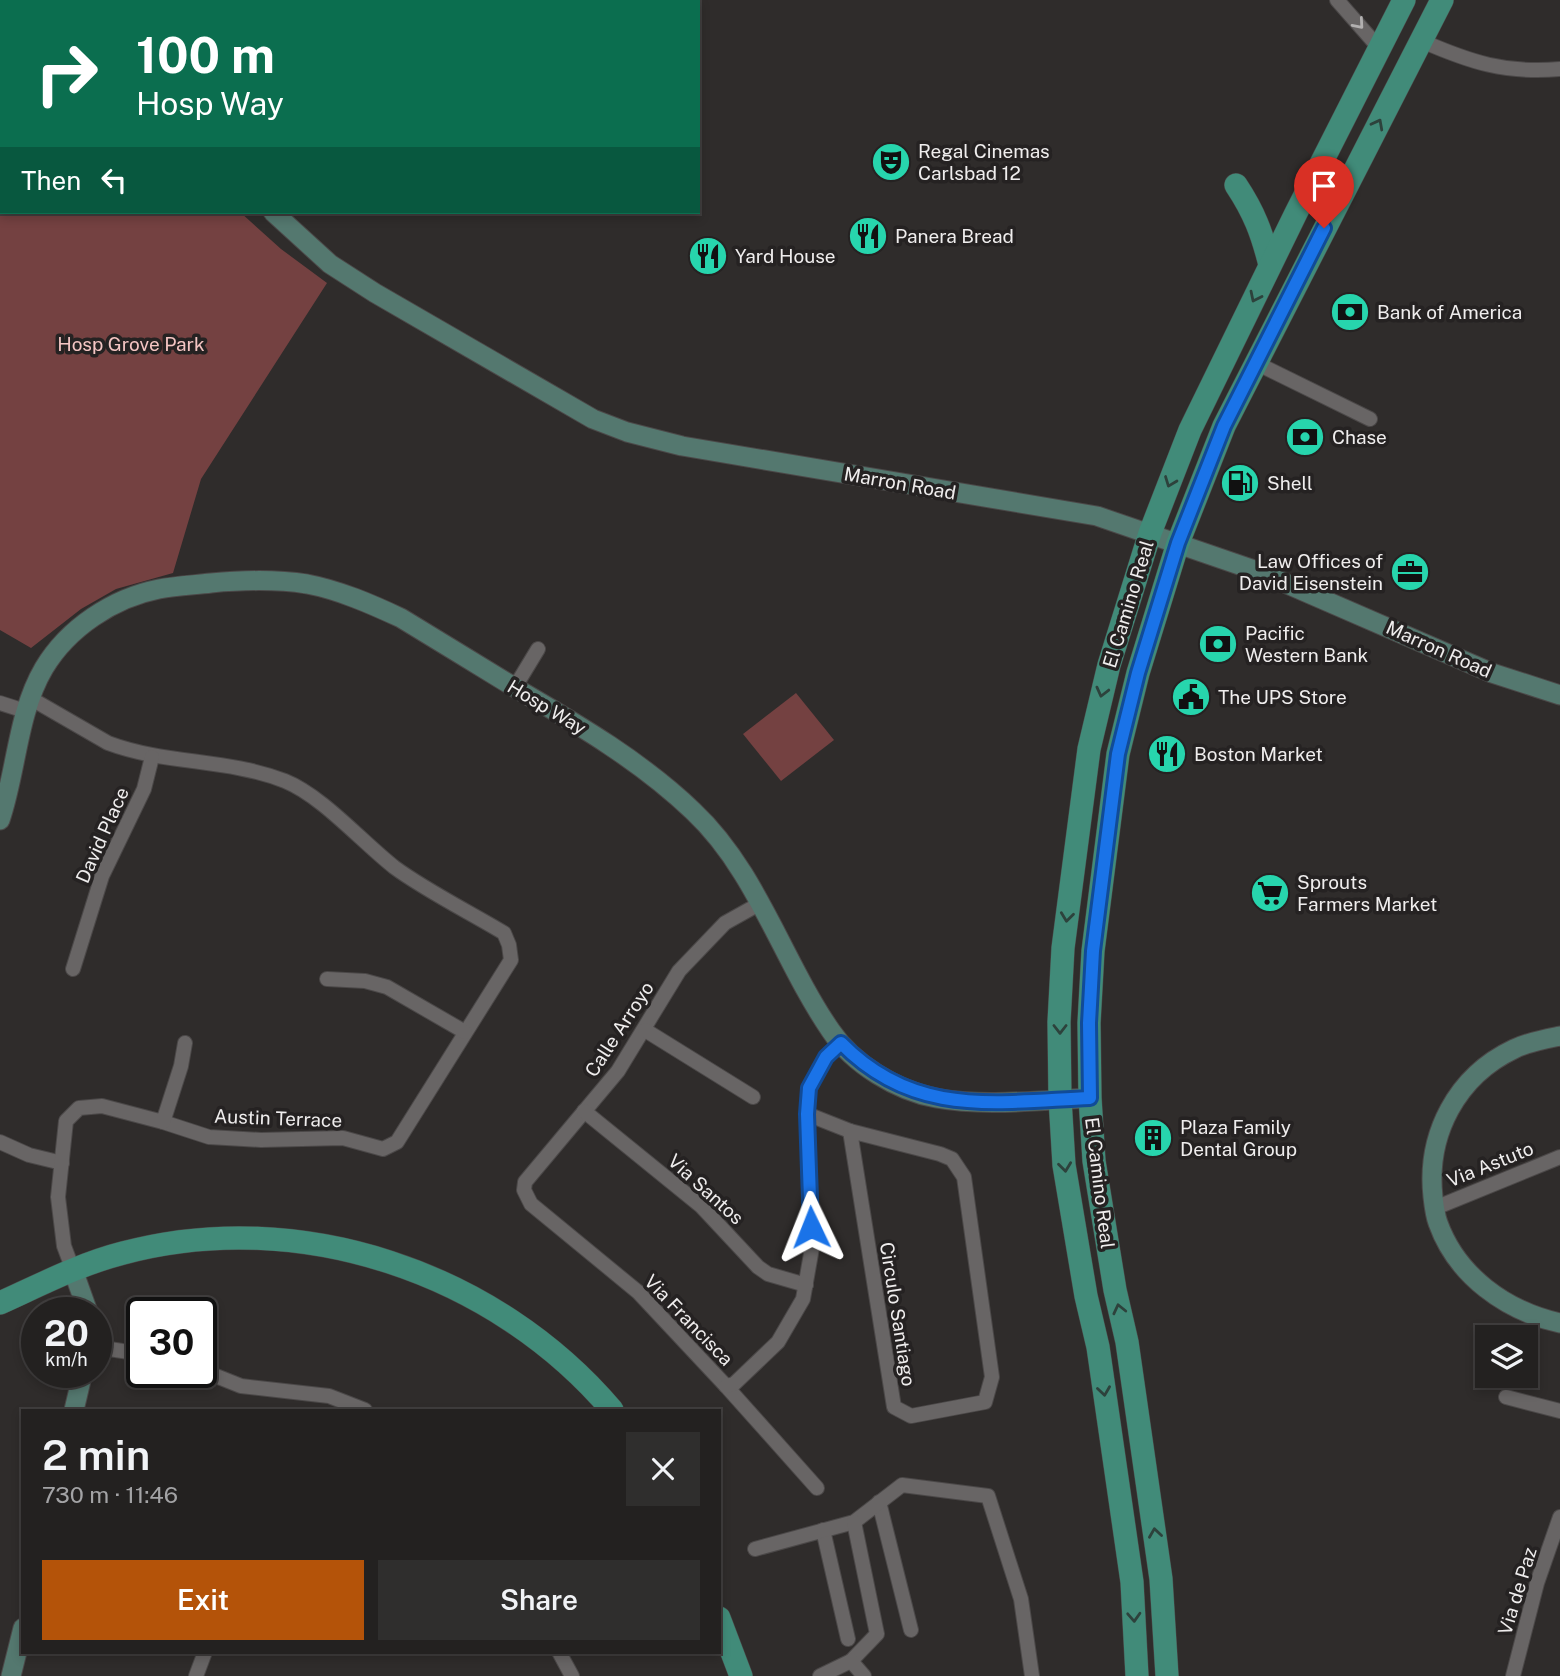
<!DOCTYPE html>
<meta charset="utf-8">
<style>
:root{--surface:#232120;--page:#2f2e2d;--text:#f1f3f6;--muted:#a3a3a5;--line:#403e3e;--accent:#b45309}
body{margin:0;font-family:"Public Sans",sans-serif;background:var(--page);color:var(--text);height:100vh;display:flex;flex-direction:column;font-size:26px;white-space:nowrap}
*{box-sizing:border-box;margin:0}
p{font-size:23px;color:var(--muted)}
.icon{flex:none;width:38px;height:38px;fill:none;stroke:currentColor;stroke-width:2;stroke-linecap:round;stroke-linejoin:round}
.map{position:relative;flex:1;overflow:hidden}
.sheet{position:absolute;left:21px;top:1409px;width:700px;height:245px;display:flex;flex-direction:column;background:var(--surface);border-radius:0px;box-shadow:0 4px 10px #0003,0 0 0 2px var(--line)}
.sheet>*{flex:none}
.banner{position:absolute;left:0px;top:0px;width:700px;height:214px;box-shadow:0 4px 10px #0003,0 0 0 2px var(--line);background:#0b6e4f;color:#fff;overflow:hidden}
.controls{position:absolute;left:1475px;top:1325px;display:grid;gap:14px}
.controls a{display:grid;place-items:center;width:63px;height:63px;border-radius:0px;background:var(--surface);box-shadow:0 4px 10px #0003,0 0 0 2px var(--line);font-size:35px}
.speed{position:absolute;left:21px;top:1297px;display:flex;gap:14px;font-size:35px;font-weight:700;text-align:center}
.speed>*{display:grid;place-content:center;width:91px;height:91px;border-radius:50%;background:var(--surface);box-shadow:0 4px 10px #0003,0 0 0 2px var(--line);line-height:1}
.speed small{font-size:18px;font-weight:400}
.speed .limit{border:4px solid #111;border-radius:10px;background:#fff;color:#111}
.pin{position:absolute;display:grid;place-items:center;width:60px;height:60px;color:#fff;margin:-72px -30px;border-radius:50% 50% 50% 0;rotate:-45deg;box-shadow:0 0 7px #0007}
.pin .icon{rotate:45deg}
.me{position:absolute;width:77px;margin:-38px;rotate:358deg;stroke-linejoin:round;filter:drop-shadow(0 0 5px #0008)}
.turn{display:flex;align-items:center;gap:24px;height:147px;padding:0 21px;font-size:32px}
.turn .icon{width:91px;height:91px;stroke-width:2.5}
.turn b{display:block;font-size:49px;line-height:60px}
.then{display:flex;align-items:center;height:66px;padding:0 21px;background:#0003;gap:14px;font-size:26px}
.round{display:grid;place-items:center;flex:none;width:74px;height:74px;border-radius:0px;background:var(--page)}
.summary{display:flex;align-items:center;justify-content:space-between;height:119px;padding:0 21px}
h1{font-size:42px;font-weight:600;line-height:52px}
.primary-button{display:flex;gap:14px;margin-top:auto;padding:14px 21px}
.primary-button a{flex:1;height:80px;border-radius:0px;background:var(--accent);color:#fff;font-size:28px;font-weight:600;line-height:80px;text-align:center}
.primary-button a+a{background:var(--page);color:var(--text)}
.map>svg:first-child{display:block}
.green{fill:#744141}
.lines{fill:none;stroke-linecap:round;stroke-linejoin:round}
.street-casing{stroke:#4b4848;stroke-width:16}
.secondary-casing{stroke:#4b4848;stroke-width:21}
.primary-casing{stroke:#4b4848;stroke-width:24}
.street{stroke:#686565;stroke-width:14}
.secondary{stroke:#54786f;stroke-width:19}
.primary{stroke:#418b79;stroke-width:23}
.oneway{stroke:#b2b0b0}
.oneway2{stroke:#2d423c}
.route-casing{stroke:#114b97;stroke-width:18}
.route{stroke:#1a73e8;stroke-width:12}
.labels{text-anchor:middle;stroke-width:7;stroke-linejoin:round;paint-order:stroke}
.poi-label{font-size:19px;fill:#efeded;stroke:#252222;text-anchor:start}
.park-label{font-size:19px;fill:#f4c5c3;stroke:#252222}
.street-label{font-size:19px;fill:#efeded;stroke:#252222}
</style>
<div class="map">
<svg width="1560" height="1676" viewBox="0 0 1560 1676">
<rect width="100%" height="100%" fill="#2f2c2b"/>
<g class="green">
<path d="M0,0L18,2H2V212H240L281,249L327,283L201,479L173,573L116,589L81,609L31,648L0,630Z"/>
<path d="M796,693L834,740L781,781L743,734Z"/>
</g>
<g class="lines">
<g class="street-casing">
<g id="street">
<path d="M1337,0L1380,49"/>
<path d="M1422,41C1470,62 1506,74 1560,69"/>
<path d="M1256,363L1370,419"/>
<path d="M515,687L538,649"/>
<path d="M30,698L108,743C167,765 226,758 285,781C322,796 361,841 394,867C425,890 469,912 504,933L509,945L511,960L397,1142L383,1149L343,1138L261,1140L209,1137L163,1122"/>
<path d="M0,703L25,711"/>
<path d="M759,904L725,923L679,971L618,1071L525,1182L524,1190L531,1204L638,1292L726,1386L817,1488"/>
<path d="M73,969L102,876L144,789L152,757"/>
<path d="M327,979L365,981L387,987L465,1032"/>
<path d="M645,1030L753,1097"/>
<path d="M584,1111L701,1206L758,1267L768,1274L806,1285"/>
<path d="M807,1114L850,1131"/>
<path d="M850,1131L940,1154L952,1159L964,1177L992,1377L985,1402L911,1416L894,1407Z"/>
<path d="M0,1142L29,1155L62,1163"/>
<path d="M1435,1208L1560,1157"/>
<path d="M73,1270L64,1246L58,1197L66,1121L79,1108L102,1106L163,1122L181,1066L185,1043"/>
<path d="M96,1347L142,1354"/>
<path d="M201,1370L241,1386L329,1396L365,1410"/>
<path d="M726,1386L734,1384L778,1342L803,1299L812,1248L807,1114L809,1088L826,1057L841,1043"/>
<path d="M1506,1397L1560,1411"/>
<path d="M879,1502L911,1630"/>
<path d="M823,1530L848,1639"/>
<path d="M755,1549L854,1522L902,1485L988,1496L1021,1599L1032,1676"/>
<path d="M559,1652L572,1676"/>
<path d="M851,1661L877,1634L854,1522"/>
<path d="M196,1676L205,1652"/>
<path d="M820,1676L851,1661L864,1676"/>
<path d="M1513,1676L1537,1583L1560,1517"/>
</g>
</g>
<g class="secondary-casing">
<g id="secondary">
<path d="M45,0L47,2"/>
<path d="M273,212L330,264L375,293L593,419L627,432L682,446L1097,516L1257,571L1492,673L1560,695"/>
<path d="M0,820C17,770 17,714 44,668C68,628 113,598 159,589C176,586 194,585 211,583C243,580 275,579 307,584C339,590 371,604 401,618C440,642 480,666 519,690C579,725 642,762 693,811C757,871 782,960 831,1031C853,1064 897,1091 936,1098C984,1107 1041,1100 1090,1098"/>
<path d="M1560,1036C1545,1039 1528,1042 1514,1049C1457,1076 1426,1134 1433,1197C1434,1206 1435,1215 1438,1223C1457,1276 1506,1311 1560,1323"/>
<path d="M73,1270L88,1312"/>
<path d="M74,1410L83,1372"/>
<path d="M11,1676L23,1628"/>
</g>
</g>
<g class="primary-casing">
<g id="primary">
<path d="M1236,185C1254,212 1262,233 1270,265"/>
<path d="M0,1303C40,1285 80,1264 123,1253C299,1206 495,1272 612,1410"/>
<path d="M719,1618L741,1676"/>
<path d="M1137,1676L1132,1582L1098,1347L1086,1296L1064,1165L1060,1099L1059,1022L1063,948L1089,749L1109,665L1150,533L1190,430L1296,213L1404,0"/>
<path d="M1167,1676L1161,1579L1127,1342L1115,1290L1094,1161L1090,1098L1089,1023L1093,951L1118,754L1138,673L1178,543L1224,426L1442,0"/>
</g>
</g>
<use href="#street" class="street"/>
<use href="#secondary" class="secondary"/>
<use href="#primary" class="primary"/>
</g>
<defs><path id="oneway-chevron" d="M-2-3.5L2.5 0L-2 3.5" fill="none" stroke-width="1.6" stroke-linecap="round" stroke-linejoin="round" transform="scale(1.75)"/></defs>
<use class="oneway" href="#oneway-chevron" transform="translate(1359 24) rotate(49)"/>
<g class="oneway2">
<use href="#oneway-chevron" transform="translate(1378 124) rotate(-62)"/>
<use href="#oneway-chevron" transform="translate(1255 297) rotate(116)"/>
<use href="#oneway-chevron" transform="translate(1170 482) rotate(111)"/>
<use href="#oneway-chevron" transform="translate(1102 692) rotate(104)"/>
<use href="#oneway-chevron" transform="translate(1067 917) rotate(97)"/>
<use href="#oneway-chevron" transform="translate(1060 1029) rotate(90)"/>
<use href="#oneway-chevron" transform="translate(1065 1167) rotate(83)"/>
<use href="#oneway-chevron" transform="translate(1119 1309) rotate(-103)"/>
<use href="#oneway-chevron" transform="translate(1104 1391) rotate(82)"/>
<use href="#oneway-chevron" transform="translate(1155 1533) rotate(-98)"/>
<use href="#oneway-chevron" transform="translate(1134 1617) rotate(87)"/>
</g>
<g class="lines">
<g class="route-casing">
<path id="route" d="M811,1227L807,1114L809,1088L826,1057L841,1043C914,1118 996,1102 1090,1098L1089,1023L1093,951L1118,754L1138,673L1178,543L1224,426L1324,228"/>
</g>
<use href="#route" class="route"/>
</g>
<defs>
<g id="theatre-disc" transform="scale(2.0125)"><circle r="9.5" fill="#27d5ad" stroke="#252222"/><path d="M-5-5.5Q0-4 5-5.5V0Q5 5 0 6Q-5 5-5 0ZM-3.3-2.5H-1v1.5H-3.3ZM1-2.5H3.3v1.5H1ZM-2.8 1Q0 5.5 2.8 1Z" fill="#111"/></g>
<g id="restaurant-disc" transform="scale(2.0125)"><circle r="9.5" fill="#27d5ad" stroke="#252222"/><path d="M-5-6h1v4h1v-4h1v4h1v-4h1v5L-1.5 .5V6h-2V.5L-5-1ZM5-6V6H3V1.5H1.5Q1.5-4 5-6Z" fill="#111"/></g>
<g id="bank-disc" transform="scale(2.0125)"><circle r="9.5" fill="#27d5ad" stroke="#252222"/><path d="M-6-4H6V4H-6ZM0-2.3a2.3 2.3 0 1 0 0 4.6a2.3 2.3 0 1 0 0-4.6Z" fill="#111"/></g>
<g id="fuel-disc" transform="scale(2.0125)"><circle r="9.5" fill="#27d5ad" stroke="#252222"/><path d="M-5.5-6h7V0h2V4h1.3V-2.5L3-4.5l.8-.8L6-3V5H2.5V1h-1V6h-7ZM-4.2-4.7v3.2H.2V-4.7Z" fill="#111"/></g>
<g id="office-disc" transform="scale(2.0125)"><circle r="9.5" fill="#27d5ad" stroke="#252222"/><path d="M-6-3h4V-5.5h4V-3h4V5H-6ZM-1-4.5V-3h2v-1.5ZM-6 0V1H6V0Z" fill="#111"/></g>
<g id="civic-disc" transform="scale(2.0125)"><circle r="9.5" fill="#27d5ad" stroke="#252222"/><path d="M-.6-6.5H3V-4.5H.6V-3L4-1V1h2V6H-6V1h2V-1L-.6-3ZM-1.2 2.5V6h2.4V2.5Z" fill="#111"/></g>
<g id="supermarket-disc" transform="scale(2.0125)"><circle r="9.5" fill="#27d5ad" stroke="#252222"/><path d="M-6-5.5h2.5l.6 2H6L4.5 2H-2.5L-4.4-4H-6ZM-1.5 3.2a1.3 1.3 0 1 0 .1 0ZM3 3.2a1.3 1.3 0 1 0 .1 0Z" fill="#111"/></g>
<g id="building-disc" transform="scale(2.0125)"><circle r="9.5" fill="#27d5ad" stroke="#252222"/><path d="M-4-6H4V6H1V3H-1V6H-4ZM-2.5-4.3h1.7v1.8h-1.7ZM.8-4.3h1.7v1.8H.8ZM-2.5-1h1.7V.8h-1.7ZM.8-1h1.7V.8H.8Z" fill="#111"/></g>
</defs>
<g fill-rule="evenodd">
<use href="#theatre-disc" x="891" y="162"/>
<use href="#restaurant-disc" x="868" y="236"/>
<use href="#restaurant-disc" x="708" y="256"/>
<use href="#bank-disc" x="1350" y="312"/>
<use href="#bank-disc" x="1305" y="437"/>
<use href="#fuel-disc" x="1240" y="483"/>
<use href="#office-disc" x="1410" y="572"/>
<use href="#bank-disc" x="1218" y="644"/>
<use href="#civic-disc" x="1191" y="697"/>
<use href="#restaurant-disc" x="1167" y="754"/>
<use href="#supermarket-disc" x="1270" y="893"/>
<use href="#building-disc" x="1153" y="1138"/>
</g>
<g class="labels">
<g class="poi-label">
<text x="918" y="158">Regal Cinemas<tspan x="918" dy="22">Carlsbad 12</tspan></text>
<text x="895" y="243">Panera Bread</text>
<text x="735" y="263">Yard House</text>
<text x="1377" y="319">Bank of America</text>
<text x="1332" y="444">Chase</text>
<text x="1267" y="490">Shell</text>
<text x="1383" y="568" text-anchor="end">Law Offices of<tspan x="1383" dy="22">David Eisenstein</tspan></text>
<text x="1245" y="640">Pacific<tspan x="1245" dy="22">Western Bank</tspan></text>
<text x="1218" y="704">The UPS Store</text>
<text x="1194" y="761">Boston Market</text>
<text x="1297" y="889">Sprouts<tspan x="1297" dy="22">Farmers Market</tspan></text>
<text x="1180" y="1134">Plaza Family<tspan x="1180" dy="22">Dental Group</tspan></text>
</g>
<g class="park-label">
<text x="131" y="351">Hosp Grove Park</text>
</g>
<g class="street-label">
<text transform="translate(900 483) rotate(10)" y="7">Marron Road</text>
<text transform="translate(1128 604) rotate(-73)" y="7">El Camino Real</text>
<text transform="translate(1439 649) rotate(24)" y="7">Marron Road</text>
<text transform="translate(547 707) rotate(31)" y="7">Hosp Way</text>
<text transform="translate(102 835) rotate(-66)" y="7">David Place</text>
<text transform="translate(619 1029) rotate(-57)" y="7">Calle Arroyo</text>
<text transform="translate(278 1118) rotate(2)" y="7">Austin Terrace</text>
<text transform="translate(1490 1164) rotate(-22)" y="7">Via Astuto</text>
<text transform="translate(1100 1183) rotate(83)" y="7">El Camino Real</text>
<text transform="translate(706 1189) rotate(42)" y="7">Via Santos</text>
<text transform="translate(898 1314) rotate(81)" y="7">Circulo Santiago</text>
<text transform="translate(689 1320) rotate(46)" y="7">Via Francisca</text>
<text transform="translate(1517 1591) rotate(-73)" y="7">Via de Paz</text>
</g>
</g>
</svg>
<div class="controls">
<a><svg class="icon" aria-label="layers" viewBox="0 0 24 24"><path d="M12 4l9 5-9 5-9-5zM3 14l9 5 9-5"/></svg></a>
</div>
<div class="speed"><div>20<small>km/h</small></div><div class="limit">30</div></div>
<div class="pin" style="left:1324px;top:228px;background:#d93025"><svg class="icon" aria-label="arrive" viewBox="0 0 24 24"><path d="M6 21V4h12l-3 4 3 4H6"/></svg></div>
<svg class="me" style="left:811px;top:1227px" viewBox="-20 -20 40 40"><path d="M0-17L14 15 0 8-14 15z" fill="#1a73e8" stroke="#fff" stroke-width="4"/></svg>
<div class="banner">
<div class="turn"><svg class="icon" aria-label="right" viewBox="0 0 24 24"><path d="M7 20v-9h11M14 6l5 5-5 5"/></svg><div><b>100 m</b>Hosp Way</div></div>
<div class="then">Then<svg class="icon" aria-label="left" viewBox="0 0 24 24"><path d="M17 20v-9H6M10 6l-5 5 5 5"/></svg></div>
</div>
<section class="sheet">
<div class="summary"><div><h1>2 min</h1><p>730 m · 11:46</p></div><a class="round"><svg class="icon" aria-label="close" viewBox="0 0 24 24"><path d="M6 6l12 12M18 6L6 18"/></svg></a></div>
<div class="primary-button"><a>Exit</a><a>Share</a></div>
</section>
</div>
